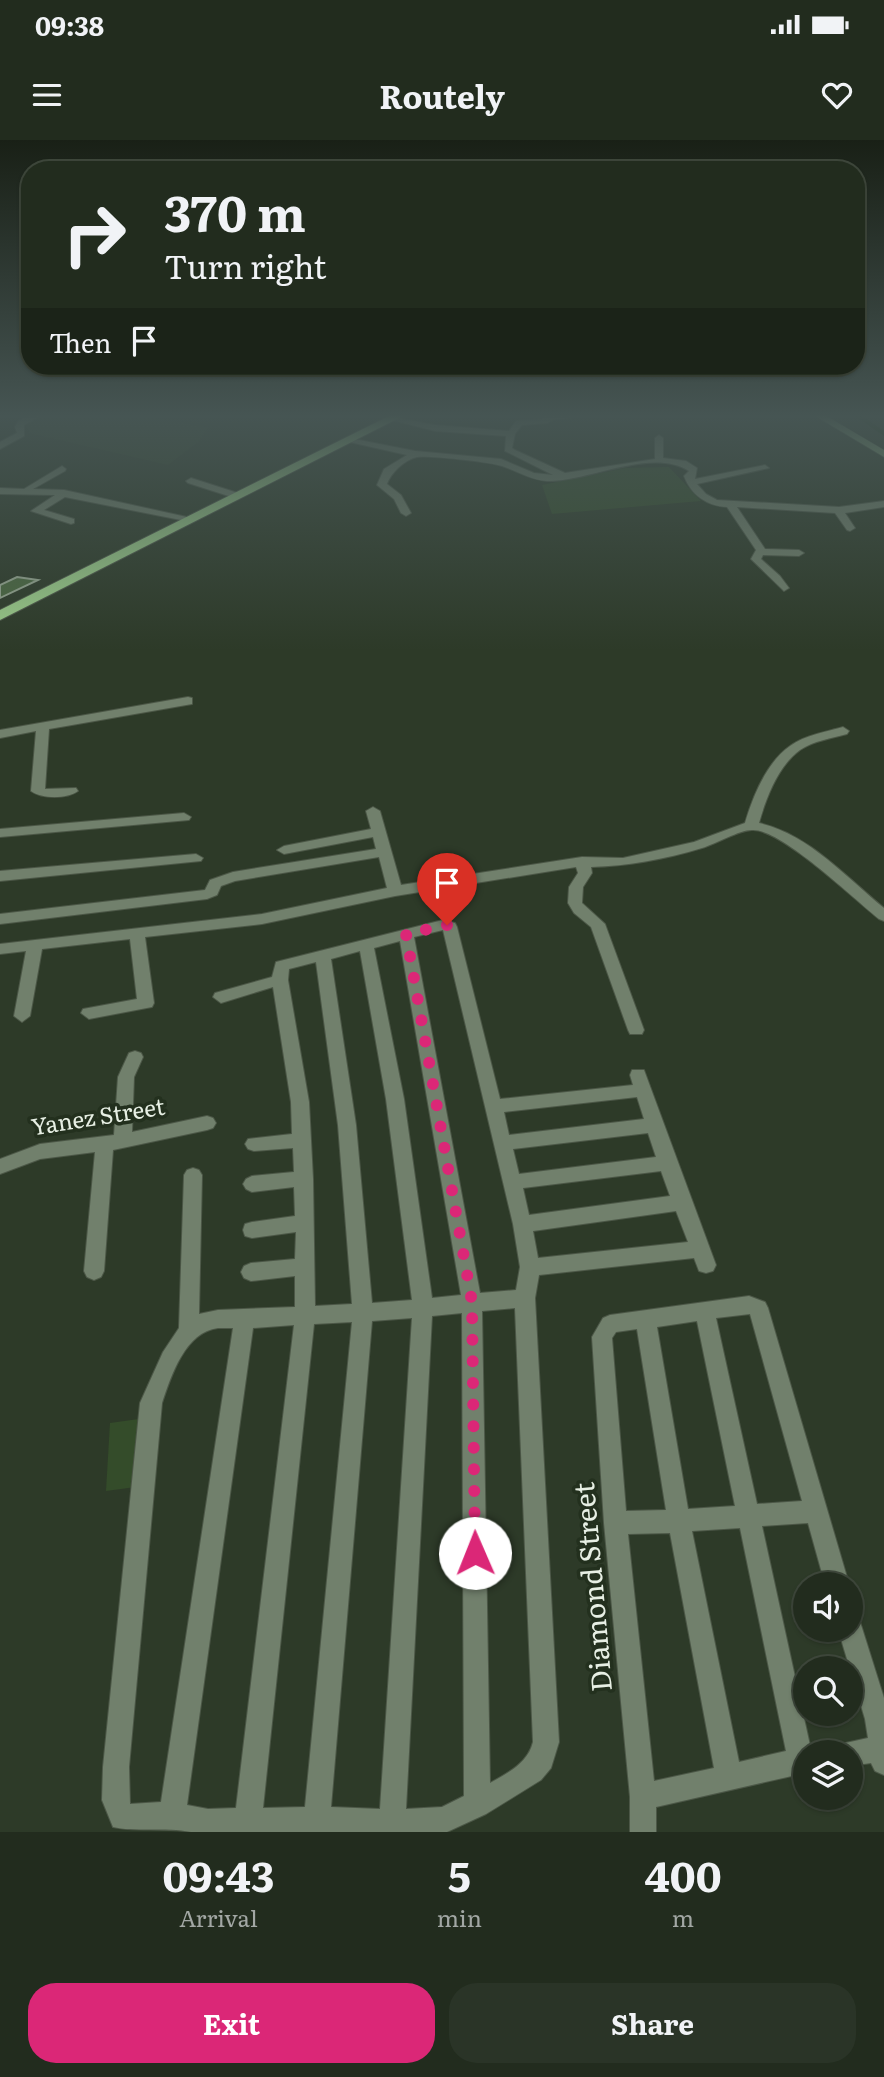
<!DOCTYPE html>
<style>
:root{--surface:#222c1e;--page:#2a3427;--text:#f1f3f6;--muted:#a2a7a4;--line:#3f483c;--accent:#db2777}
body{margin:0;font-family:Literata,serif;background:var(--page);color:var(--text);height:100vh;display:flex;flex-direction:column;font-size:26px;white-space:nowrap}
*{box-sizing:border-box;margin:0}
p{font-size:23px;color:var(--muted)}
.icon{flex:none;width:38px;height:38px;fill:none;stroke:currentColor;stroke-width:2;stroke-linecap:round;stroke-linejoin:round}
.map{position:relative;height:1692px;overflow:hidden}
.drawer{display:flex;flex-direction:column;background:var(--surface);flex:1}
.drawer>*{flex:none}
.banner{position:absolute;left:21px;top:21px;width:844px;height:214px;border-radius:28px;box-shadow:0 2px 5px #0004,0 0 0 2px var(--line);background:#222c1e;color:var(--text);overflow:hidden}
.tools{position:absolute;left:793px;top:1432px;display:grid;gap:14px}
.tools a{display:grid;place-items:center;width:70px;height:70px;border-radius:50%;background:var(--surface);box-shadow:0 2px 5px #0004,0 0 0 2px var(--line);font-size:35px}
.pin{position:absolute;display:grid;place-items:center;width:60px;height:60px;color:#fff;margin:-72px -30px;border-radius:50% 50% 50% 0;rotate:-45deg;box-shadow:0 0 7px #0007}
.pin .icon{rotate:45deg}
.me{position:absolute;width:77px;margin:-38px;rotate:359deg;stroke-linejoin:round;filter:drop-shadow(0 0 5px #0008)}
.turn{display:flex;align-items:center;gap:24px;height:147px;padding:0 28px;font-size:32px}
.turn .icon{width:91px;height:91px;stroke-width:2.5}
.turn b{display:block;font-size:49px;line-height:60px}
.then{display:flex;align-items:center;height:66px;padding:0 28px;background:#0003;gap:14px;font-size:26px}
.eta{display:flex;justify-content:space-evenly;align-items:center;height:119px;text-align:center}
.eta b{font-size:42px;font-weight:700;line-height:49px}
.button{display:flex;gap:14px;margin-top:auto;padding:14px 28px}
.button a{flex:1;height:80px;border-radius:28px;background:var(--accent);color:#fff;font-size:28px;font-weight:700;line-height:80px;text-align:center}
.button a+a{background:var(--page);color:var(--text)}
.status{display:flex;justify-content:space-between;align-items:center;height:49px;padding:0 35px;background:var(--surface);direction:ltr}
.status svg{height:19px;fill:currentColor}
header{display:flex;justify-content:space-between;align-items:center;height:91px;padding:0 28px;background:var(--surface);font-size:32px;font-weight:700}
.map>svg:first-child{display:block}
.built{fill:#32432b}
.green{fill:#344c2a}
.lines{fill:none;stroke-linecap:round;stroke-linejoin:round}
.canal{fill:#112b05;fill-rule:evenodd}
.building{fill:#4a673f;stroke:#97a791;stroke-width:2}
.minor-casing{stroke:#4c5747;stroke-width:2}
.major-casing{stroke:#4c5747;stroke-width:1}
.highway-casing{stroke:#4c5747;stroke-width:2}
.minor{fill:#71806c;fill-rule:evenodd}
.major{fill:#8aae7d;fill-rule:evenodd}
.highway{fill:#9bcc89;fill-rule:evenodd}
.route{stroke:#db2777;stroke-width:12;stroke-dasharray:0 21.6}
.labels{text-anchor:middle;stroke-width:7;stroke-linejoin:round;paint-order:stroke}
.street-label{font-size:23px;fill:#e7efe4;stroke:#23301e}
.near-street-label{font-size:28px;fill:#e7efe4;stroke:#23301e}
</style>
<div class="status"><b>09:38</b><svg viewBox="0 0 49 12"><path d="M0 12V9h3v3zM5 12V6h3v6zM10 12V3h3v9zM15 12V0h3v12zM26 1h20v11H26zM47 4h2v5h-2z"/></svg></div>
<header><svg class="icon" aria-label="menu" viewBox="0 0 24 24"><path d="M4 6h16M4 12h16M4 18h16"/></svg>Routely<svg class="icon" aria-label="heart" viewBox="0 0 24 24"><path d="M12 20l-8-8c-3-5 5-10 8-4 3-6 11-1 8 4z"/></svg></header>
<div class="map">
<svg width="884" height="1692" viewBox="0 0 884 1692">
<rect width="100%" height="100%" fill="#2d3a28"/>
<path class="built" d="M44,274H137L208,288L198,302L168,325L29,293L27,283Z"/>
<g class="green">
<path d="M669,327L701,361L552,374L542,345L625,328Z"/>
<path d="M146,1278L143,1346L106,1351L110,1283Z"/>
</g>
<g class="lines">
<path class="canal" d="M852,274H859L884,291V296Z"/>
</g>
<path class="building" d="M17,437L38,440L0,458V445Z"/>
<g class="lines">
<g class="minor-casing">
<g id="minor">
<path d="M33,274H44L24,285V296L0,309V302L17,293L15,287L18,281Z"/>
<path d="M542,274H598L552,280L548,283L522,285L515,294L512,308L515,310L565,333L655,319V298L659,295L663,298V318L686,321L697,328L695,339L765,325L769,328L697,344L706,354L717,360L839,367L884,361V367L845,373L855,388L850,391L847,390L835,373L737,367L765,409L799,410L804,413L799,416L763,415L761,419L780,436L789,448L784,451L751,419L756,410L727,367C707,366 691,355 684,336L689,331C651,307 589,342 547,341C531,340 517,331 502,326C492,322 426,315 417,317C404,320 391,333 387,344L401,355L411,373L406,376L401,373L394,359L377,345L384,329L407,315L345,301L349,298L415,311L501,319L534,333L553,335L505,311L506,296L435,291L388,279L392,277L435,285L509,291L516,281L543,279Z"/>
<path d="M62,326L66,329L65,331L33,349L64,350L196,379L191,382L65,357L44,370L74,379V383L71,384L31,371L55,355L0,354V348L24,349Z"/>
<path d="M191,338L241,354L243,356L238,359L188,343L186,341Z"/>
<path d="M188,557L192,558V564L49,589L45,649L76,648L78,651C67,659 42,659 31,651L36,591L0,598V590Z"/>
<path d="M843,587L849,591L847,594C832,598 813,601 800,610C778,626 766,658 759,683C807,693 847,738 884,768V781L879,779C855,760 780,688 752,690C739,690 716,704 702,708C666,719 628,726 591,727L592,733L583,747L582,763L605,784L644,890L642,894H630L628,890L591,787L574,773L568,763L569,747L578,733L576,727L395,756L262,784L145,797L154,863L152,867L89,879L81,873L83,869L137,859L130,799L42,809L30,876L22,882L14,876L26,811L0,814V804L262,774L387,748L379,717L235,741L221,746L217,755L207,759L0,784V774L205,750L210,740L233,732L376,709L373,697L284,714L277,710L284,706L371,689L366,671L373,667L380,671L401,745L582,717L623,718L694,702L745,683C753,656 767,622 790,606C805,595 826,592 843,587Z"/>
<path d="M184,673L191,677L189,680L0,697V689Z"/>
<path d="M196,714L203,718L201,721L0,741V731Z"/>
<path d="M443,780L455,783L457,787L500,959L633,945L630,935L632,930H644L716,1125L713,1131L706,1133L699,1131L694,1118L539,1135L535,1158L559,1602L551,1628L541,1640L486,1674L447,1692H191C166,1687 133,1692 113,1687L102,1660L103,1627L140,1263L163,1212L179,1188L184,1035L187,1030L193,1028L199,1030L202,1035L199,1174L218,1170L295,1167V1136L251,1141L244,1138L241,1132L244,1126L251,1123L295,1119L296,1092L252,1098L245,1096L243,1090L245,1084L252,1082L295,1076L294,1047L252,1052L246,1049L243,1044L246,1039L252,1036L294,1032L293,1008L254,1011L248,1009L245,1004L248,999L292,994L291,962L273,847L221,863L213,857L215,853L272,837L276,822ZM443,790L513,1084L520,1127L516,1150L480,1153L414,797ZM400,801L461,1155L432,1158L404,959L374,808ZM360,811L386,959L412,1160L372,1163L356,985L331,819ZM316,822L338,985L352,1164L315,1166L313,1039L309,962L288,840L289,829ZM637,957L644,979L509,995L504,972ZM648,993L656,1017L519,1034L513,1009ZM661,1031L670,1056L529,1075L523,1048ZM676,1071L688,1102L538,1118L533,1091ZM515,1168L533,1602C528,1623 508,1633 490,1643L482,1171ZM462,1173L464,1656L442,1667L406,1669L432,1176ZM412,1178L380,1669L331,1667L372,1181ZM352,1182L305,1667L263,1668L314,1184ZM294,1185L236,1668L208,1669L187,1665L253,1188ZM218,1188H233L161,1662L130,1664L129,1627L162,1263C171,1236 185,1192 218,1188Z"/>
<path d="M135,911L141,913L143,917L134,937L132,992L207,976L213,978L216,983L213,988L207,990L113,1010L104,1131L101,1137L94,1140L87,1137L84,1131L95,1012L40,1019L0,1034V1019L40,1004L114,995L118,937L129,913Z"/>
<path d="M749,1156L765,1162L768,1168L849,1444H825L808,1383L762,1386L811,1610L815,1612H805V1633L656,1667V1692H630V1657L604,1383L592,1197L603,1178L610,1175ZM750,1174L802,1361L757,1364L716,1178ZM697,1181L735,1366L688,1369L657,1187ZM637,1189L666,1370L626,1371L612,1198L616,1192ZM740,1388L786,1611L739,1622L692,1391ZM670,1393L714,1628L654,1641L628,1394Z"/>
<path d="M850,1476L859,1479L862,1488L884,1558V1635L875,1631L871,1623L850,1626V1612H838L841,1604L868,1598L865,1579L838,1489H850Z"/>
</g>
</g>
<g class="major-casing">
<path id="major" d="M812,274H823L884,310V317Z"/>
</g>
<g class="highway-casing">
<path id="highway" d="M393,274H407L0,480V470Z"/>
</g>
<use href="#minor" class="minor"/>
<use href="#major" class="major"/>
<use href="#highway" class="highway"/>
</g>
<linearGradient id="sky" x2="0" y2="1"><stop stop-color="#192016"/><stop offset="0.54" stop-color="#465553"/><stop offset="1" stop-color="#465553" stop-opacity="0"/></linearGradient>
<rect width="884" height="511" fill="url(#sky)"/>
<g class="lines">
<path class="route" d="M447,785L406,794L472,1162L475,1413"/>
</g>
<g class="labels">
<g class="street-label">
<text transform="translate(98 977) rotate(-9)" y="8">Yanez Street</text>
</g>
<g class="near-street-label">
<text transform="translate(593 1447) rotate(-95)" y="10">Diamond Street</text>
</g>
</g>
</svg>
<div class="tools">
<a><svg class="icon" aria-label="sound" viewBox="0 0 24 24"><path d="M4 9h4l5-4v14l-5-4H4zM17 9q2 3 0 6"/></svg></a>
<a><svg class="icon" aria-label="search" viewBox="0 0 24 24"><circle cx="10" cy="10" r="6"/><path d="M15 15l6 6"/></svg></a>
<a><svg class="icon" aria-label="layers" viewBox="0 0 24 24"><path d="M12 4l9 5-9 5-9-5zM3 14l9 5 9-5"/></svg></a>
</div>
<div class="pin" style="left:447px;top:785px;background:#d93025"><svg class="icon" aria-label="arrive" viewBox="0 0 24 24"><path d="M6 21V4h12l-3 4 3 4H6"/></svg></div>
<svg class="me" style="left:475px;top:1413px" viewBox="-20 -20 40 40"><circle r="19" fill="#fff"/><path d="M0-13L10 11 0 6-10 11z" fill="#db2777"/></svg>
<div class="banner">
<div class="turn"><svg class="icon" aria-label="right" viewBox="0 0 24 24"><path d="M7 20v-9h11M14 6l5 5-5 5"/></svg><div><b>370 m</b>Turn right</div></div>
<div class="then">Then<svg class="icon" aria-label="arrive" viewBox="0 0 24 24"><path d="M6 21V4h12l-3 4 3 4H6"/></svg></div>
</div>
</div>
<section class="drawer">
<div class="eta">
<div><b>09:43</b><p>Arrival</p></div>
<div><b>5</b><p>min</p></div>
<div><b>400</b><p>m</p></div>
</div>
<div class="button"><a>Exit</a><a>Share</a></div>
</section>
